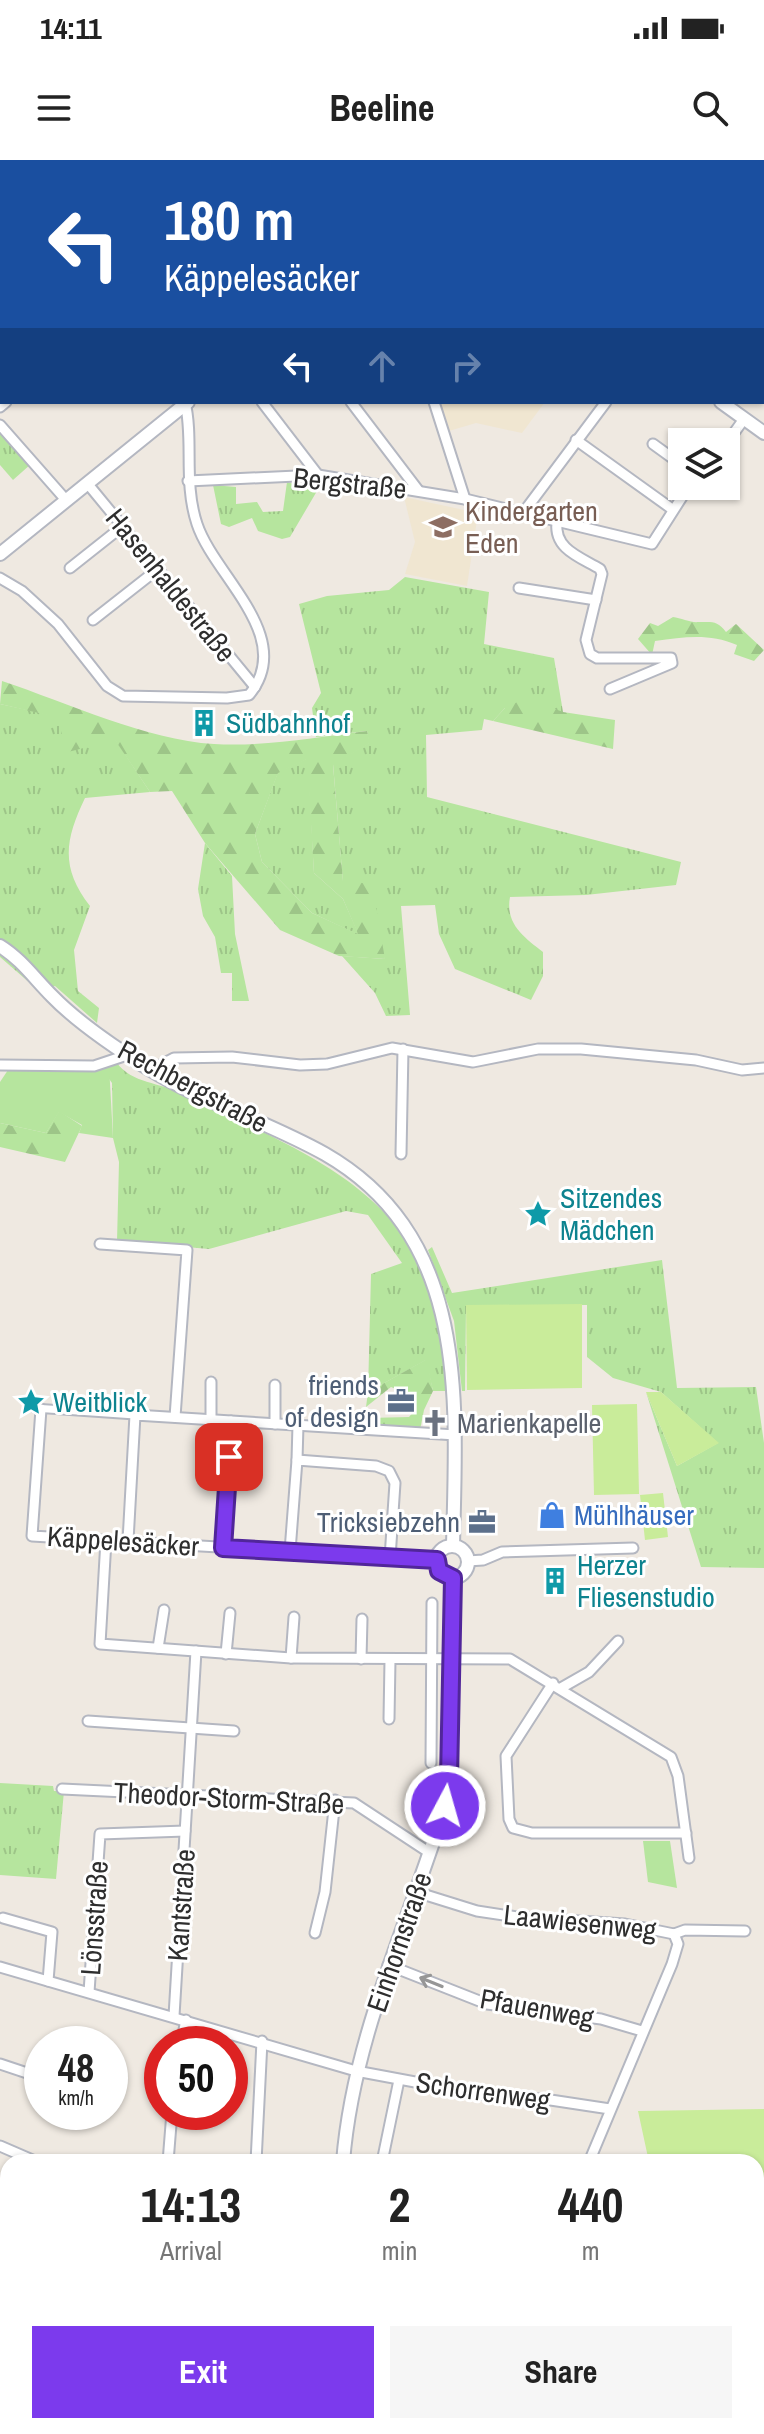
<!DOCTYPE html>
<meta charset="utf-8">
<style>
:root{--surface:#fff;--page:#f6f6f6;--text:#222;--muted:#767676;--accent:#7c3aed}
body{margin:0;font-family:"Archivo Narrow",sans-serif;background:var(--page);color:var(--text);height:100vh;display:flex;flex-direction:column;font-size:30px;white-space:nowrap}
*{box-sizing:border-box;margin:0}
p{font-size:26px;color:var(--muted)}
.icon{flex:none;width:44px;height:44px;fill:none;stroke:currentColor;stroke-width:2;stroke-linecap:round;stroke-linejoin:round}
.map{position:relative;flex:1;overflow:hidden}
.side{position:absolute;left:0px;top:1994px;width:764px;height:280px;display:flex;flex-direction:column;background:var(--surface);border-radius:24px 24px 0 0;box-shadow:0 2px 6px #0004}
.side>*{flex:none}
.top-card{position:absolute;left:0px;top:0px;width:764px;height:244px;box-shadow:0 2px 6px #0004;background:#1a4fa0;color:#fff;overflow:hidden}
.fabs{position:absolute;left:668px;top:268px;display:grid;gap:16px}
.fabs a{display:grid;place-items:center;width:72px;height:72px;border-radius:0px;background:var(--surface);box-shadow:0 2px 6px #0004;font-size:40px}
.speed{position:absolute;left:24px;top:1866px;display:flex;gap:16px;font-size:40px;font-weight:700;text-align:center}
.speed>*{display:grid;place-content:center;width:104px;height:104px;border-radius:50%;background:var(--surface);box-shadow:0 2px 6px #0004;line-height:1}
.speed small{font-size:20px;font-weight:400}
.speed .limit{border:12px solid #d22;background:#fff;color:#111}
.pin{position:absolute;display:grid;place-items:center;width:68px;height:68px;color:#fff;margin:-34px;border-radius:16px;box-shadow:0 4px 12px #0006}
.me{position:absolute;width:88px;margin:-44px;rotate:6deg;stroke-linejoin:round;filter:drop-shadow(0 0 6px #0008)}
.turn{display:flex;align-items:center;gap:28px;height:168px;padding:0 32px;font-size:36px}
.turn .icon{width:104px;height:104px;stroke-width:2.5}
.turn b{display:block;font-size:56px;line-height:68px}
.lanes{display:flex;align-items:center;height:76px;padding:0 32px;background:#0003;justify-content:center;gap:40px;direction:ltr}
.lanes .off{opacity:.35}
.eta{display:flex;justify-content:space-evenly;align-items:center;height:136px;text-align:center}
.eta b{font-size:48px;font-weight:700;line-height:56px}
.button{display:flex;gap:16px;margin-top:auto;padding:16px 32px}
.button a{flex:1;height:92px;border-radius:0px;background:var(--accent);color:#fff;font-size:32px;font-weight:700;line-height:92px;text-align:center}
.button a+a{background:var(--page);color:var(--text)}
.status{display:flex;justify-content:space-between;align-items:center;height:56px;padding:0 40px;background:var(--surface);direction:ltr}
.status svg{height:22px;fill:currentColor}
header{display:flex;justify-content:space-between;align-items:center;height:104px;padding:0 32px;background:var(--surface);font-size:36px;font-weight:700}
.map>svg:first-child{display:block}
.education{fill:#f0e6d1}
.grass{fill:url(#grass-tufts)}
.forest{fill:url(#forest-firs);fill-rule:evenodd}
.park{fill:#b6e59e}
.pitch{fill:#c9ec9a}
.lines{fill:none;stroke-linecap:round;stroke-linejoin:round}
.stream{stroke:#75cff0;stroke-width:3}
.pedestrian-casing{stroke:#b4b7c1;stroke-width:11}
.minor-casing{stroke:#b4b7c1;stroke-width:13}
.tertiary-casing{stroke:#b4b7c1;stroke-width:15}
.secondary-casing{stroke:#b4b7c1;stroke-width:16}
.pedestrian{stroke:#fff;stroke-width:7}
.minor{stroke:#fff;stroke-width:9}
.tertiary{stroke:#fff;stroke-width:11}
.secondary{stroke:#fff;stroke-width:12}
.oneway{stroke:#969696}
.route-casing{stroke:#51269a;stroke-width:20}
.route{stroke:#7c3aed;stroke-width:14}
.labels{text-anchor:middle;stroke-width:6;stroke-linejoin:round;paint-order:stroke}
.street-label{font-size:28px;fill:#2e2e2e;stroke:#fff}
.education-label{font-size:28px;fill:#785e54;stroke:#fff;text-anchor:start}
.culture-label{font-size:28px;fill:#0d838f;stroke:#fff;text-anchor:start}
.service-label{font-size:28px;fill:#4e5e75;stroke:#fff;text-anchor:end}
.worship-label{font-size:28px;fill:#5b616d;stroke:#fff;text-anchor:start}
.shop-label{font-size:28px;fill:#366cbe;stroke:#fff;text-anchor:start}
</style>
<div class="status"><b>14:11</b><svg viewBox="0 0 49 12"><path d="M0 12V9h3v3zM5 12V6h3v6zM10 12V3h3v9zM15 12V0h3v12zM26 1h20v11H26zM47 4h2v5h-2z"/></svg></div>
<header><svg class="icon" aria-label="menu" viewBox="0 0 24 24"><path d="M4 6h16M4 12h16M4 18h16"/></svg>Beeline<svg class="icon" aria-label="search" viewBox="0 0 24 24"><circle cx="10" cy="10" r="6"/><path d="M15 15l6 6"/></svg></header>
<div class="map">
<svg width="764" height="2274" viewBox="0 0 764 2274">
<defs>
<pattern id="grass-tufts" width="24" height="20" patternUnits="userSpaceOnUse" patternTransform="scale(2)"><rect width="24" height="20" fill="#b6e59e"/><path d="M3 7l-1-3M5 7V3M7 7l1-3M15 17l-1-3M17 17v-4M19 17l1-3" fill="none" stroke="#9dc588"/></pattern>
<pattern id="forest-firs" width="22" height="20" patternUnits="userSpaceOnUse" patternTransform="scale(2)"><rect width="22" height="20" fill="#b6e59e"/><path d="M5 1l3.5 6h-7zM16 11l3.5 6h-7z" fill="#9dc588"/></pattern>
</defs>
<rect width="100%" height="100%" fill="#efe9e1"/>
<g class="education">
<path d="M440,242H545L522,273L476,263L449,271Z"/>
<path d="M404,337L478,353L467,426L405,414L415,382Z"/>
</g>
<g class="grass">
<path d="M0,269L31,304L13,320L0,305Z"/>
<path d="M287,322L317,331L290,377L282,379L258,371L252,358L229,367L221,364L213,325L236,327V344L257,342L263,352L283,351Z"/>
<path d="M405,417L489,432L484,484L554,498L563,552L505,548L493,561L484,559L482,570L426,575L427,637L681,702L676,725L586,735L510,737C505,764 524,777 543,792V816L531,840L455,809L439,774L435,745L401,746L410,855L386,856L375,833L342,796L385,799L343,722L333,604L369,583L367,571L316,577L312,548L321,533L299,444L327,436L389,430Z"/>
<path d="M0,544L60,557L115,579L150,632L85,638C65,680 60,707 90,746L74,790L78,831L99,848L97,863L55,826L39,831L0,797Z"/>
<path d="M308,598L314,713L343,739L359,775L312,753L262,702L255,674L278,612Z"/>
<path d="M205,683L232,716L235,774L249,841H232V813H221L215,777L203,756L198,729Z"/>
<path d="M117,903C131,923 161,923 182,933C282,984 406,1022 437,1147C443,1174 444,1203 448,1231H433L426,1200L368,1232L371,1114L402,1103L368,1055L346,1051L209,1089L117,1081L119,1002L113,978L112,923L107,916L109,905Z"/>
<path d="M432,1087L452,1133L662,1100L677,1228L756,1227L764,1283V1408L701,1407L646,1232L677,1306L718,1283L661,1232L613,1218L587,1197V1145L466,1146L465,1231H462L454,1161L428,1090Z"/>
<path d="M0,1623L53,1626L54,1631H64L56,1719L0,1715Z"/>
<path d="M152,2266H254V2272L153,2274Z"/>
</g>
<g class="forest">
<path d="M673,457C681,458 692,463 698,462C712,462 717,460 726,472L736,464L764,490L754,501L734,494L737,485C709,473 685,477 655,481L652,495L638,479L650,463L658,466Z"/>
<path d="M2,521C68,543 146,580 214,584C265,587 317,577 367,571L370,583L333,605L343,721L372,724L385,799L339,796L280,770L205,683L172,631L150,632L115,580L64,593L60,558L0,544ZM307,599L314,713L343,739L358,774L312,753L262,702L255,674L278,613Z"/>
<path d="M517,542H536L563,552L615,560L613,589L493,561L505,548Z"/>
<path d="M59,951L82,966L65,1002L0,987V963L46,973Z"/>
<path d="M427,1199L433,1231L424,1250L420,1270L356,1267L368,1258L409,1257L415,1250V1237L391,1227L366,1247L368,1232Z"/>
<path d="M8,2257V2266H83L73,2274H0V2262Z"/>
</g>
<g class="park">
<path d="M109,905L113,978L79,973L82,965L59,952L46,973L0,963V922L8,910Z"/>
<path d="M643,1681H670L677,1728L648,1722Z"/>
</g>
<g class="pitch">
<path d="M582,1144V1228L467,1230L466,1145Z"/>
<path d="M646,1232H661L719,1283L677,1306Z"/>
<path d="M637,1244L639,1334L594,1335L592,1245Z"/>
<path d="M663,1333L668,1377L645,1380L640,1335Z"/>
<path d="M764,1949V2186L756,2191V2002H649L638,1951Z"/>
</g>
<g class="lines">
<g class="stream">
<path d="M672,0V2"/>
<path d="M380,2L387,0"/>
<path d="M0,14L2,15"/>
<path d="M762,206H764"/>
<path d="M0,2272L12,2266"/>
</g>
<g class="pedestrian-casing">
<path id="pedestrian" d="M34,1248L135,1255"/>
</g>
<g class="minor-casing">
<g id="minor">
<path d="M462,0L470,2"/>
<path d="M629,2L630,0"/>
<path d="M687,2V0"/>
<path d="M0,43L2,45"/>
<path d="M0,97L2,95"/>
<path d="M762,167H764"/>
<path d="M262,242L318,315"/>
<path d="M351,242L418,330"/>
<path d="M434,242L465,339"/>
<path d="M0,247L6,242"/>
<path d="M0,265L66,340"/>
<path d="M576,280L672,349"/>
<path d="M653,284L682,305"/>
<path d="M726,284L744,259"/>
<path d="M188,321L318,315L465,339L652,384L689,326"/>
<path d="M87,323L255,527"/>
<path d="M523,353L606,242"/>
<path d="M557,363C554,389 580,397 600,409L602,414L586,480L590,494L597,498H671L672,503L610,529"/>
<path d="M70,408L123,366"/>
<path d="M0,418L22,431L58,464L107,526L123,536L227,538L249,535C297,477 214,416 197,364C183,322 194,280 185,242"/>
<path d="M519,428L596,440"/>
<path d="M93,460L158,409"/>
<path d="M0,905L94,906L127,895"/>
<path d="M151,910L174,898L232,897L300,905L327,904L392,888L473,902L538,889H581L696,900L742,910L764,908"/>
<path d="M401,994L403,889"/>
<path d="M100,1084L187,1090L175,1257"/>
<path d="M211,1222V1259"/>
<path d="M41,1249L32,1376L437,1400"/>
<path d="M275,1264V1225"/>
<path d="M297,1300L298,1265"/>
<path d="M106,1380L100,1484L291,1498L510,1499L671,1597L678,1616L689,1698"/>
<path d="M128,1381L135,1255L456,1275"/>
<path d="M223,1388L231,1261"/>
<path d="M290,1391L297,1300L376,1306L389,1311L395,1323L390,1398"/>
<path d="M468,1401L483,1400L502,1392L633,1388"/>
<path d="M158,1488L164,1450"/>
<path d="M226,1494L230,1453"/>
<path d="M291,1498L294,1457"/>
<path d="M361,1499L362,1459"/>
<path d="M553,1523L506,1596L509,1659L513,1668L532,1673H686"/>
<path d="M561,1528L589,1512L618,1481"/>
<path d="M389,1559L390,1500"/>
<path d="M88,1561L234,1571"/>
<path d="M431,1603L432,1443"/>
<path d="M62,1629L354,1643L430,1693"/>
<path d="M416,1732L477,1751L517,1757L625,1764L674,1774L685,1770L745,1771"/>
<path d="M3,1758L52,1772L48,1821"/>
<path d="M315,1773L325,1732L335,1640"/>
<path d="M388,1805L487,1844L601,1859L642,1871"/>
<path d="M0,1807L356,1911L501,1938L544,1939L610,1949"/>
<path d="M89,1832L100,1674L185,1671"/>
<path d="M174,1856L196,1491"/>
<path d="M181,1884L186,1860"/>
<path d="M0,1904L42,1918"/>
<path d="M0,1986L37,2002"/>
<path d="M168,2002L172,1952"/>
<path d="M256,2002L262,1881"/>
<path d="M382,2002L399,1920"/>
<path d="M589,2002L672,1804L678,1784L674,1774"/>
<path d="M0,2117H8"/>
<path d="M0,2225H8"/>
<path d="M524,2266L532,2274"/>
</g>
</g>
<g class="tertiary-casing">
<path id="tertiary" d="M354,0L355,2"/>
</g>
<g class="secondary-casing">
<g id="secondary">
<path d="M721,242L764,273"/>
<path d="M0,394L188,242"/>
<path d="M0,786C21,799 35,819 52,836C79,864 117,889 149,909C205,943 268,962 325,994C471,1078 456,1242 453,1386"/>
<circle cx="452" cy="1402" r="16"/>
<path d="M343,2002C353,1877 408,1765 445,1646L449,1619L453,1418"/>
<path d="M332,2274L337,2266"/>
</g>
</g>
<use href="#pedestrian" class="pedestrian"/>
<use href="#minor" class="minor"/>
<use href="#tertiary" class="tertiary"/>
<use href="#secondary" class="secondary"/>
</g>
<defs><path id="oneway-shaft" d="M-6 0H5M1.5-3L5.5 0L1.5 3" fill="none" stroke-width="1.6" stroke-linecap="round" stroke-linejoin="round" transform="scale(2)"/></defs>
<use class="oneway" href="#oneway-shaft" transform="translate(431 1822) rotate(-158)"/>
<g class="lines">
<g class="route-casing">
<path id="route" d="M229,1297L223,1388L437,1400L439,1411L453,1418L449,1619L445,1646"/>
</g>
<use href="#route" class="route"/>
</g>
<defs>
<g id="school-bare" transform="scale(2.16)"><path d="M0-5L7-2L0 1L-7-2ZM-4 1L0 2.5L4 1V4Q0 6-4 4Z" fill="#8d6e63" stroke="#fff" stroke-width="2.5" paint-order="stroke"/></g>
<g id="building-bare" transform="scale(2.16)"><path d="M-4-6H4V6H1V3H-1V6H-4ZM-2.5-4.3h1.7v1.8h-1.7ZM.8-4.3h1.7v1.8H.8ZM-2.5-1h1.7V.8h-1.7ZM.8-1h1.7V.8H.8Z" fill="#0f9aa8" stroke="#fff" stroke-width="2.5" paint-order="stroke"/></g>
<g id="sight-bare" transform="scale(2.16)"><path d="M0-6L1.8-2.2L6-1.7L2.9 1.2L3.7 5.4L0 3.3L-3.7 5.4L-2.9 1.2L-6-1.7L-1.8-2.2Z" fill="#0f9aa8" stroke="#fff" stroke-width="2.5" paint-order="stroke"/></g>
<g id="office-bare" transform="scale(2.16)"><path d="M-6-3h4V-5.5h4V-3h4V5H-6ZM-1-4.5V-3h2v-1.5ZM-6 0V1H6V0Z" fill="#5c6f8a" stroke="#fff" stroke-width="2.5" paint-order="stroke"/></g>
<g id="church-bare" transform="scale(2.16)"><path d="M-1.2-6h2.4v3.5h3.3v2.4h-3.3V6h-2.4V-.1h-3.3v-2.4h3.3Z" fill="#6b7280" stroke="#fff" stroke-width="2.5" paint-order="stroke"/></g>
<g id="shop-bare" transform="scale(2.16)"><path d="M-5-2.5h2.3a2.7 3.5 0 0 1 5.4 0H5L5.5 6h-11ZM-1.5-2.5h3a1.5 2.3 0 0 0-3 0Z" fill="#3f7fe0" stroke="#fff" stroke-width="2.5" paint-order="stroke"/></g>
</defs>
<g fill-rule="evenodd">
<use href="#school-bare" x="443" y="367"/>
<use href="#building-bare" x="204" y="563"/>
<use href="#sight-bare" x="538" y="1054"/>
<use href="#office-bare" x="401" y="1241"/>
<use href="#sight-bare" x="31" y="1242"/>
<use href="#church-bare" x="435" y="1263"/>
<use href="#shop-bare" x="552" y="1355"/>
<use href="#office-bare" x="482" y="1362"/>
<use href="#building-bare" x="555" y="1421"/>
</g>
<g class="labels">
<g class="street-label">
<text transform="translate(350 323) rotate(6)" y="10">Bergstraße</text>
<text transform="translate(171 425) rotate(51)" y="10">Hasenhaldestraße</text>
<text transform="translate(193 926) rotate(28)" y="10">Rechbergstraße</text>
<text transform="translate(123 1381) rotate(4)" y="10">Käppelesäcker</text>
<text transform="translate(229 1638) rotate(3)" y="10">Theodor-Storm-Straße</text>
<text transform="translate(181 1745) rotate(-86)" y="10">Kantstraße</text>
<text transform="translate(94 1758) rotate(-86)" y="10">Lönsstraße</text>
<text transform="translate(580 1762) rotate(6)" y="10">Laawiesenweg</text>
<text transform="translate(399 1782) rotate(-71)" y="10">Einhornstraße</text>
<text transform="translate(537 1848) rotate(10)" y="10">Pfauenweg</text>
<text transform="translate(483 1931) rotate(8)" y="10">Schorrenweg</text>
</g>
<g class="education-label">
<text x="465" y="361">Kindergarten<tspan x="465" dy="32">Eden</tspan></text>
</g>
<g class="culture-label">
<text x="226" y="573">Südbahnhof</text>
<text x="560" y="1048">Sitzendes<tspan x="560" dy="32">Mädchen</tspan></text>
<text x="53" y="1252">Weitblick</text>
<text x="577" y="1415">Herzer<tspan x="577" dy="32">Fliesenstudio</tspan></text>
</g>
<g class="service-label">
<text x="379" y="1235">friends<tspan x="379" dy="32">of design</tspan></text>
<text x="460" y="1372">Tricksiebzehn</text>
</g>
<g class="worship-label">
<text x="457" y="1273">Marienkapelle</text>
</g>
<g class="shop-label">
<text x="574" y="1365">Mühlhäuser</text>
</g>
</g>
</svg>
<div class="fabs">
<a><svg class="icon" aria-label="layers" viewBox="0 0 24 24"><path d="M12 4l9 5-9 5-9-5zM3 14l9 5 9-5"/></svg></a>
</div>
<div class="speed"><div>48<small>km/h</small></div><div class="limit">50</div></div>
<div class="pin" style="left:229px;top:1297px;background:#d93025"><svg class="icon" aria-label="arrive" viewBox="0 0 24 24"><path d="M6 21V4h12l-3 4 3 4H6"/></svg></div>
<svg class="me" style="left:445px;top:1646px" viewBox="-20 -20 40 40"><circle r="17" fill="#7c3aed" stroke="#fff" stroke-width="3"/><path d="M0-11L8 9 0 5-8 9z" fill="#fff"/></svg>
<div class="top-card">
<div class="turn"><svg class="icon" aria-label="left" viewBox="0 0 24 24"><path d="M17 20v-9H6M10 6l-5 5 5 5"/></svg><div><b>180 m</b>Käppelesäcker</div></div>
<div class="lanes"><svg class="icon" aria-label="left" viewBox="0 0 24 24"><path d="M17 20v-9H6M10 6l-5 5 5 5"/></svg><svg class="icon off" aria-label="ahead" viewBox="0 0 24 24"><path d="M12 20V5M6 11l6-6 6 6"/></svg><svg class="icon off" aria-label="right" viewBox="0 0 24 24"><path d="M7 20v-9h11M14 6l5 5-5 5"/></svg></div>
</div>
<section class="side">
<div class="eta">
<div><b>14:13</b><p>Arrival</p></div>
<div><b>2</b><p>min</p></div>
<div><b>440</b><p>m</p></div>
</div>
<div class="button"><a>Exit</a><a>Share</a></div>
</section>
</div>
